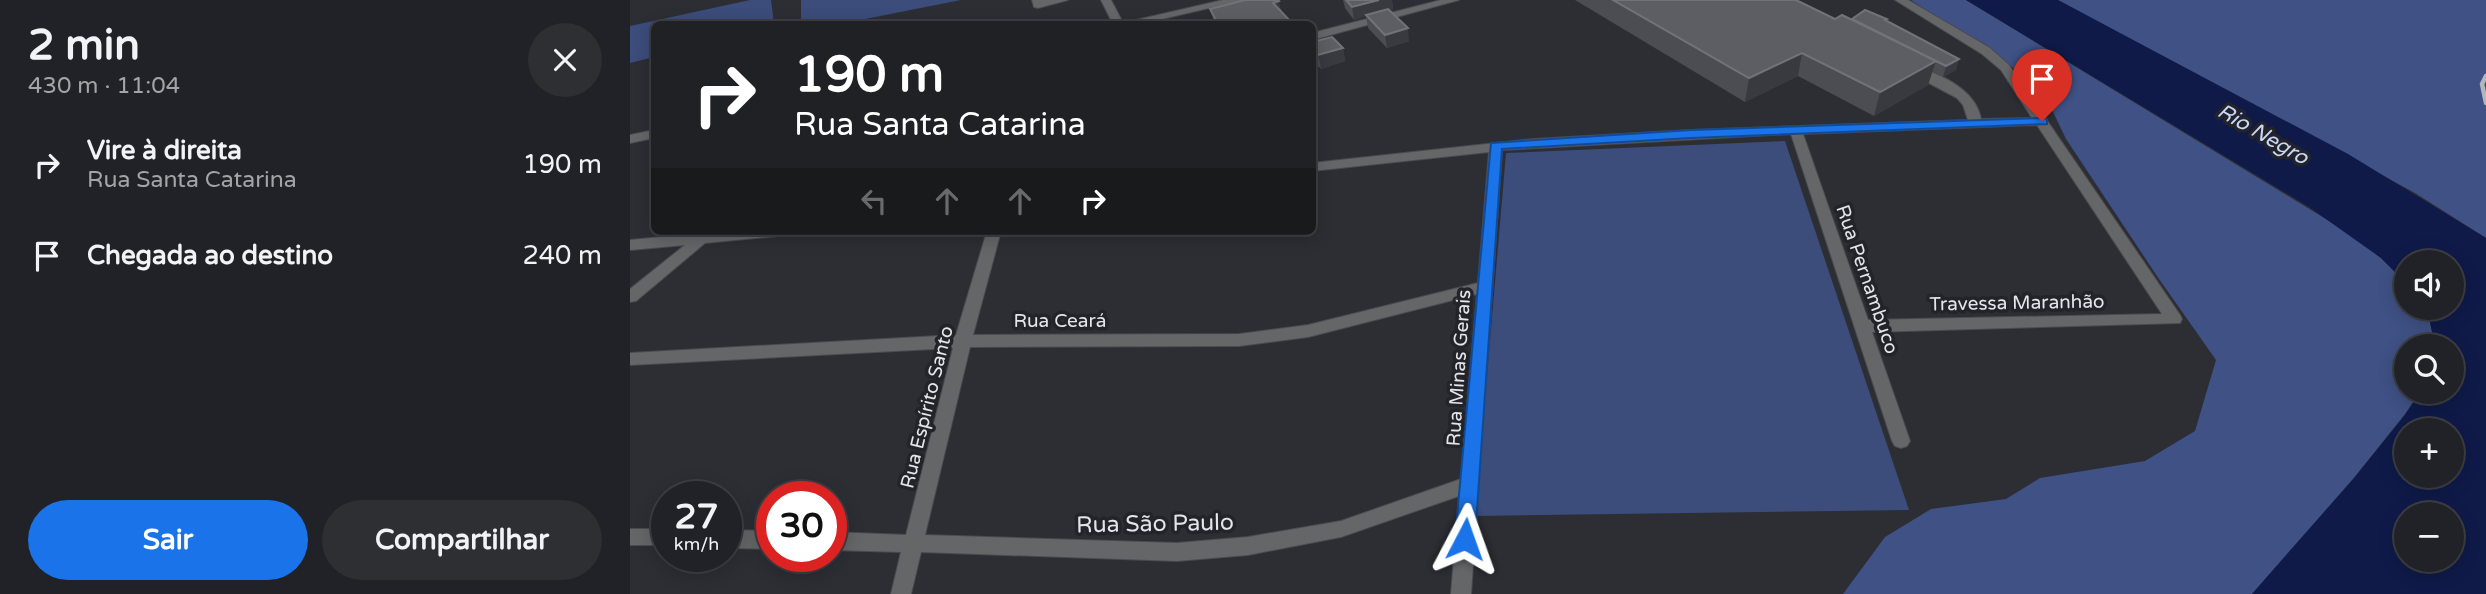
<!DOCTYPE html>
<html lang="pt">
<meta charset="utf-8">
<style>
:root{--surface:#212227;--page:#2d2f33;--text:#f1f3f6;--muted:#a2a4a7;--line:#3e3f44;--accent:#1a73e8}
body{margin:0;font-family:"Varela Round",sans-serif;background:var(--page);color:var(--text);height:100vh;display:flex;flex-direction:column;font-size:26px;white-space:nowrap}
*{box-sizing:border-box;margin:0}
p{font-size:23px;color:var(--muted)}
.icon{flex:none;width:38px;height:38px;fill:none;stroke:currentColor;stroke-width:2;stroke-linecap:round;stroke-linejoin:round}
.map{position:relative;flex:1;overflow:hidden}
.drawer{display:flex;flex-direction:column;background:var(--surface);width:630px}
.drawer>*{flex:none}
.top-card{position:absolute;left:21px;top:21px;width:665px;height:214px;border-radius:10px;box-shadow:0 4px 18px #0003,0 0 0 2px var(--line);background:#202124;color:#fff;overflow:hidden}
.controls{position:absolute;left:1764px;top:250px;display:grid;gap:14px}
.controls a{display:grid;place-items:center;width:70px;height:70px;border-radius:50%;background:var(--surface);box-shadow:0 4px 18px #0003,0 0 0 2px var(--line);font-size:35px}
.speed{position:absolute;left:21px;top:481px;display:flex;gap:14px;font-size:35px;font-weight:700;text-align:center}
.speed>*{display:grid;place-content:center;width:91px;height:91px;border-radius:50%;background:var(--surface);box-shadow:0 4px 18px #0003,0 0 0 2px var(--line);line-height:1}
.speed small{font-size:18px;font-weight:400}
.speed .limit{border:10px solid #d22;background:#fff;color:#111}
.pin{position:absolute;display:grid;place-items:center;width:60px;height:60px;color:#fff;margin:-72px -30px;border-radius:50% 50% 50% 0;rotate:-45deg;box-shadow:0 0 7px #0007}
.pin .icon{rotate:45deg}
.me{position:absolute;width:77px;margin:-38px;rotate:4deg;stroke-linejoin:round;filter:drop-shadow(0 0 5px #0008)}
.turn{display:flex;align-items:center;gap:24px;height:147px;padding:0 28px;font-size:32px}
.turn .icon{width:91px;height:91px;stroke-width:2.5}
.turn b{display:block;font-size:49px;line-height:60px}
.lanes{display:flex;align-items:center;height:66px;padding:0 28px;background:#0003;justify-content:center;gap:35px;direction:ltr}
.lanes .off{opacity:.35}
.round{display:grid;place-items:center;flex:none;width:74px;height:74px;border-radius:37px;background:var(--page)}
.summary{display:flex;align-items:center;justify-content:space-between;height:119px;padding:0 28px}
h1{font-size:42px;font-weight:800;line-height:52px}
.primary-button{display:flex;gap:14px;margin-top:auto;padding:14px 28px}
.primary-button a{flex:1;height:80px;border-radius:42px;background:var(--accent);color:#fff;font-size:28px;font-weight:800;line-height:80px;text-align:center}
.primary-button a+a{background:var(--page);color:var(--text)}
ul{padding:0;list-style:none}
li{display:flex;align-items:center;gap:21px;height:91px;padding:0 28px}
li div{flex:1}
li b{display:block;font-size:26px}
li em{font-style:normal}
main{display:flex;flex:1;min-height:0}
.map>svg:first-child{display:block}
.green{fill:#3c4c7b}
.forest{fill:#3f5185}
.water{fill:#0f1a49;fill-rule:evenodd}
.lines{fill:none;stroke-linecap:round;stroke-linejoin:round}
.minor-casing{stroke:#494b51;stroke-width:2}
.minor{fill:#646668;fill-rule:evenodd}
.rail{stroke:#b4b6ba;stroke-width:4.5}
.wall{fill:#4b4d53}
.shaded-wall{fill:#383a40}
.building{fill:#5c5e63;stroke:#717378;stroke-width:2}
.route{fill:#1a73e8;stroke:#114b97;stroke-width:2}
.labels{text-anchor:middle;stroke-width:7;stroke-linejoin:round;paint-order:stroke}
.street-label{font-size:19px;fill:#e4e5e9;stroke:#22242a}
.water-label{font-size:21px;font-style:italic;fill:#cad7f8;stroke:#22242a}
.near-street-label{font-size:23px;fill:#e4e5e9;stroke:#22242a}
</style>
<main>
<section class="drawer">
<div class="summary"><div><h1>2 min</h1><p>430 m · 11:04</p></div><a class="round"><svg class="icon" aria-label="close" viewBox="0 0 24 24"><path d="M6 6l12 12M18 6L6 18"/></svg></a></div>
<ul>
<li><svg class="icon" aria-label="right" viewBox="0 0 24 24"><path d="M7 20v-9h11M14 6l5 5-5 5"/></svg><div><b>Vire à direita</b><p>Rua Santa Catarina</p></div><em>190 m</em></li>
<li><svg class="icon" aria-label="arrive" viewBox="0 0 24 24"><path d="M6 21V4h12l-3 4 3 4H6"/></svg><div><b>Chegada ao destino</b></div><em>240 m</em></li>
</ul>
<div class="primary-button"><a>Sair</a><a>Compartilhar</a></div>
</section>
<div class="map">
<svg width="1856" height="594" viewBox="0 0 1856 594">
<rect width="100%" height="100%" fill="#2c2e34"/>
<g class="green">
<path d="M120,0H141L144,24H24V57L0,63V26Z"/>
<path d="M171,0H331L210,24H171Z"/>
<path d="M1155,141L1279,510L845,516L876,153Z"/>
</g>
<g class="forest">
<path d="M1281,0H1336L1719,233L1751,258L1776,283V308H1792L1800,322L1805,346H1776V392H1790L1775,414L1724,478L1622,594H1213L1255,537L1301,509L1376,499L1410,478L1515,461L1565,431L1586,360L1529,279L1436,139L1415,95L1355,44L1315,23Z"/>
<path d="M1428,0H1856V238L1785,193Z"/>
</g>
<path class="water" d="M1336,0H1428L1718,154L1856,238V594H1622L1724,478L1775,415L1790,392H1822V346H1805L1800,322L1792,308H1822V262H1776V283L1751,258L1679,207ZM1776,430H1822V476H1776ZM1776,514H1822V560H1776Z"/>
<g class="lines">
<g class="minor-casing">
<g id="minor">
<path d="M402,0H438L408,8L404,7Z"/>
<path d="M471,0H481L493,23L593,0H613L511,24H483Z"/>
<path d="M811,0H829L682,40V33Z"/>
<path d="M1265,0H1278L1360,48L1379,65L1550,315L1552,319L1550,323L1242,332L1280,441L1277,446L1271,448L1265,446L1262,441L1161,134L872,150L841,594H821L829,496L711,537L618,555L547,561L291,552L281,594H261L271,552L201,550V532L276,535L323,348L0,365V353L326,335L357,231H371L343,335L609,334L678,325L848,283L859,152L682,171V163L904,139L1061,130L1338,120L1333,105L1327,98L1278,72L1276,69L1282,65C1308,73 1346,89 1351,119L1402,118L1371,70L1352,54ZM1407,125L1532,314L1238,320L1173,134ZM847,294L831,479L711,521L618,537L547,543L295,535L340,347L609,346L678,337Z"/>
<path d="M24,130V138L0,143V135Z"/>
<path d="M97,231H155L148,236L75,243L6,301L0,302V289L55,245L0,250V240Z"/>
<rect x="0" y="529" width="37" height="16"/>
<path d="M96,530L142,531V549L96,548Z"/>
</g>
</g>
<use href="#minor" class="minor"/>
<path class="rail" d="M1856,76L1852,84L1856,103"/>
</g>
<g class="wall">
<path d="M611,0H648L651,11L663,24H585L580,9L612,1Z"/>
<path d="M713,0H762L763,10H760L779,41L757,48L738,28L736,16L724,20L715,8Z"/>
<path d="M945,0H1166L1205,19H1257L1256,21L1326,70L1313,77L1302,72L1298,85L1244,116L1168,76L1115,102Z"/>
<path d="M682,42L713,48L715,61L691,69L682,60Z"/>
</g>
<g class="shaded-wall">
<path d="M749,0H762L763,10L737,16L736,15V16L724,20L722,7Z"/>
<path d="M649,1L651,13L643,3Z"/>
<path d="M778,28L779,41L757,48L755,35Z"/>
<path d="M713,48L715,61L691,69L688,55Z"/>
<path d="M1172,53L1168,76L1115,102L1119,78Z"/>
<path d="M1329,59L1326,70L1313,77L1316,66Z"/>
<path d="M1306,61L1298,85L1244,116L1250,92Z"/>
</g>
<g class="building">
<path d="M615,0H648L649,1L643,3L663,24H588L580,9Z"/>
<path d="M716,0H749L722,7Z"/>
<path d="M983,0H1166L1205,19L1212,15L1306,61L1250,92L1172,53L1119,78Z"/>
<path d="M758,9L778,28L755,35L736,15Z"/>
<path d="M1235,10L1257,19L1255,20L1329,59L1316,66L1222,19Z"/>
<path d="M702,37L713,48L688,55L682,49V42Z"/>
</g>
<path class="route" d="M1412,118L1417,119V124L1061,138L872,149L845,539L842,545L835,547L828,545L825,539L861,143L1061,130Z"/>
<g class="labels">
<g class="street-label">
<text transform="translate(1238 279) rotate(71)" y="7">Rua Pernambuco</text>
<text transform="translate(1387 302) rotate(-1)" y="7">Travessa Maranhão</text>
<text x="430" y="327">Rua Ceará</text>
<text transform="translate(828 368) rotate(-86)" y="7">Rua Minas Gerais</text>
<text transform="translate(296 407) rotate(-76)" y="7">Rua Espírito Santo</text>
</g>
<g class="water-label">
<text transform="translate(1633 134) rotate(30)" y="7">Rio Negro</text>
</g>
<g class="near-street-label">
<text transform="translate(525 523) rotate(-1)" y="8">Rua São Paulo</text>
</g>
</g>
</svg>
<div class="controls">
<a><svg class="icon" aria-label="sound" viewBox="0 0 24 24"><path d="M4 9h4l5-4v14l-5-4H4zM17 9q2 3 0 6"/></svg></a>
<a><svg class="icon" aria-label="search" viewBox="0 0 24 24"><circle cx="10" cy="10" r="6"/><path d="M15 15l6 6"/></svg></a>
<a>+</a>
<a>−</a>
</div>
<div class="speed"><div>27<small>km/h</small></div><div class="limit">30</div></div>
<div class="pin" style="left:1412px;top:121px;background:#d93025"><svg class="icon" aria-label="arrive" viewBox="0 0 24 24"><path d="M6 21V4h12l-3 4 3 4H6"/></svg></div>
<svg class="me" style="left:835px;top:539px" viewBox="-20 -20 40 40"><path d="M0-17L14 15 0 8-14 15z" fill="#1a73e8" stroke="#fff" stroke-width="4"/></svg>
<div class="top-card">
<div class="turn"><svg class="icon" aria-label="right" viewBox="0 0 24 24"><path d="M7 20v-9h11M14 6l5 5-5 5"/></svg><div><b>190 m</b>Rua Santa Catarina</div></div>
<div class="lanes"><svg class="icon off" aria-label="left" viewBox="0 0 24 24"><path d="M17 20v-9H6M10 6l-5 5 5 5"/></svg><svg class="icon off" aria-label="ahead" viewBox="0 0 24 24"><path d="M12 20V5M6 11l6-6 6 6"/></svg><svg class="icon off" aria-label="ahead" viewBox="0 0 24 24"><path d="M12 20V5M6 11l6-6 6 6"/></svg><svg class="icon" aria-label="right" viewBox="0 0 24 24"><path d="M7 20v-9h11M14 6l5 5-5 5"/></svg></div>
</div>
</div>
</main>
